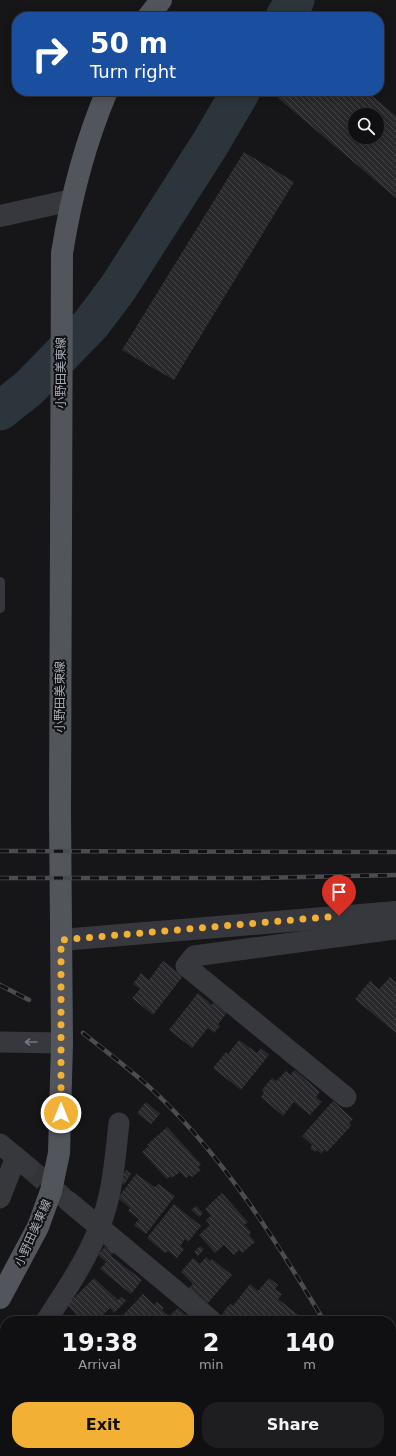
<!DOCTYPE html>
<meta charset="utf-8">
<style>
:root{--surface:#101012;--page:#1e1e20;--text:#f1f3f6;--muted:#9c9d9f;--line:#303032;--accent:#f2b134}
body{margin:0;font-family:"DejaVu Sans","Noto Sans JP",sans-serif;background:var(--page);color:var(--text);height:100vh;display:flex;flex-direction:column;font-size:15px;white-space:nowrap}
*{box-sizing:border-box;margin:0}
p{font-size:13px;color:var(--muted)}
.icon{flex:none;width:22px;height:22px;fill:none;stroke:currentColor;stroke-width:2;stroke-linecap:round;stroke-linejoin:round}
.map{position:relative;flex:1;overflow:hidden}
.sheet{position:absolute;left:0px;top:1316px;width:396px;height:140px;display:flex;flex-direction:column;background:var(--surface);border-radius:16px 16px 0 0;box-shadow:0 2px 10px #0003,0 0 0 1px var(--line)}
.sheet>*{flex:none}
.hud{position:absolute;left:12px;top:12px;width:372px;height:84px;border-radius:16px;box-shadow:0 2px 10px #0003,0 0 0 1px var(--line);background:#1a4fa0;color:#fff;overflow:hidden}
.buttons{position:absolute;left:348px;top:108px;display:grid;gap:8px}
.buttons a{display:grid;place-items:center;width:36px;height:36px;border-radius:50%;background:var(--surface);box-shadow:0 2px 10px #0003,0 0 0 1px var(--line);font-size:20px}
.pin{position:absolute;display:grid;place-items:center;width:34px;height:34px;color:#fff;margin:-41px -17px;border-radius:50% 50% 50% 0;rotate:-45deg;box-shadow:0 0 4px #0007}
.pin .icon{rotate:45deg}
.me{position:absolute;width:44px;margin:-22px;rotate:0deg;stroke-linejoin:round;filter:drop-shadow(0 0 3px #0008)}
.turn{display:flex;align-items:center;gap:14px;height:84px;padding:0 12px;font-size:18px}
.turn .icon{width:52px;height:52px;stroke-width:2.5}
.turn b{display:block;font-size:28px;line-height:34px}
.eta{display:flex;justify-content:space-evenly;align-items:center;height:68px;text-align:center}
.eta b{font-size:24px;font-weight:800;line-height:28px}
.primary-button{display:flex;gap:8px;margin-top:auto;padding:8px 12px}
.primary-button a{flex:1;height:46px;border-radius:16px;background:var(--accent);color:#111;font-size:16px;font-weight:800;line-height:46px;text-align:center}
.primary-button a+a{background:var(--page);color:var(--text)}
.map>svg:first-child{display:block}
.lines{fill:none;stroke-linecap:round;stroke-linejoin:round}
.river{stroke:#2c353c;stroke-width:39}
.building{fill:url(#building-back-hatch);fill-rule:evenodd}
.minor-tunnel{stroke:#333438;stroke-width:21;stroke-dasharray:21 10;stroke-linecap:butt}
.service{stroke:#37383d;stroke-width:10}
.minor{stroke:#37383d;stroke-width:21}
.tertiary{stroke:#37383d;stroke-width:22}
.primary{stroke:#53555c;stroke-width:22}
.rail-casing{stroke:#4a4c52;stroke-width:4.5}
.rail{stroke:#111113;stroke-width:3;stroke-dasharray:9;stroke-linecap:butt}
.oneway{stroke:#757881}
.route{stroke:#f2b134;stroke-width:7;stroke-dasharray:0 12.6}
.labels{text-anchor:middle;stroke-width:4;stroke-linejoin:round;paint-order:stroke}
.street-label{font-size:12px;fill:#a8adb8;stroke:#111113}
</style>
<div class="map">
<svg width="396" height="1456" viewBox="0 0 396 1456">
<defs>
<pattern id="building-back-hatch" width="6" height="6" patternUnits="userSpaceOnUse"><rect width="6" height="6" fill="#29292c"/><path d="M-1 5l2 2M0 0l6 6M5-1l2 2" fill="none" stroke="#454548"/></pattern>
</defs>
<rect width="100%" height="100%" fill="#161618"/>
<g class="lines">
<g class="river">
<path d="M285,17L295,0"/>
<path d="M0,411L29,388L91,324L118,288L210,144L241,91"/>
</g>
</g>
<g class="building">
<path d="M285,91H366L396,116V198L278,98ZM355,115H377V137H355Z"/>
<path d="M244,152L294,182L174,380L122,350Z"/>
<path d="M163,961L183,976L153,1015L132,998L140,989L133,984L141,973L149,980Z"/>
<path d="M390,977L396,983V1033L355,999L370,981L379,989Z"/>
<path d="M198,993L212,1005L214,1002L227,1013L218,1024L220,1026L214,1033L208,1028L192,1048L169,1030Z"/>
<path d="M239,1040L257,1053L261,1048L269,1055L241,1090L213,1068L226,1052L228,1054Z"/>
<path d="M295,1070L320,1092L316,1097L322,1102L310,1115L294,1102L283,1116L261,1097L264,1092L262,1090L272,1078L276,1081L286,1071L290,1075Z"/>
<path d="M333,1101L353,1119L349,1123L351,1126L327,1152L324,1150L321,1154L317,1150L315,1152L310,1148L312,1145L302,1136Z"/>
<path d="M146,1102L160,1114L151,1124L137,1113Z"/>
<path d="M167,1127L201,1164L198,1167L201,1170L192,1177L190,1175L186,1178L180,1172L172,1178L170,1176L167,1179L142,1152L149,1146L147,1145Z"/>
<path d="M126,1170L131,1174L124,1185L119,1181Z"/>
<path d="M136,1174L155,1187L158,1184L175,1196L146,1234L134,1225L139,1219L128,1211L130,1208L118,1198Z"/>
<path d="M222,1193L248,1222L244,1225L251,1232L249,1235L255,1242L242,1253L239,1250L234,1255L224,1245L215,1253L199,1235L210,1225L206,1220L211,1216L205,1209Z"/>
<path d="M174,1204L201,1226L188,1242L185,1239L180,1246L184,1249L177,1258L168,1251L165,1253L147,1238Z"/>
<path d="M196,1206L203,1213L199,1217L191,1210Z"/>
<path d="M105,1246L114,1252L111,1256L142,1280L131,1294L100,1269L106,1262L98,1255Z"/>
<path d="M200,1246L204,1249L198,1256L194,1252Z"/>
<path d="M206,1257L210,1261L212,1259L232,1275L207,1304L189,1288L193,1284L181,1272L193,1258L200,1264Z"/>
<path d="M94,1278L118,1300L121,1297L126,1301L114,1313L110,1308L97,1321H83L67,1305Z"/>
<path d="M269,1278L278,1285L275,1289L282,1294L278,1299L302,1318L300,1321H230L222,1314L230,1304L233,1306L250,1284L258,1291Z"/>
<path d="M143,1294L154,1305L157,1302L164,1308L162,1310L169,1316L178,1308L191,1320L130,1321L123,1315Z"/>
<path d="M63,1314L67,1318L69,1314L76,1321H57Z"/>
<path d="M5,1404V1414L0,1409Z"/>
<path d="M0,1417L5,1421L0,1429Z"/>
<path d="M8,1451H39L45,1456H3Z"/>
<path d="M82,1451H136L132,1456H83L80,1454Z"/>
<path d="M198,1451H224L230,1456H194Z"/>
</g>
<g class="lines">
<path class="minor-tunnel" d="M28,1167L64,1198"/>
<path class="service" d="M0,582V608"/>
<g class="minor">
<path d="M0,1042L62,1043"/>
<path d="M346,1097L186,966L194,956L396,929"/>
<path d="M0,1144L28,1167"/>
<path d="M0,1198L16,1157"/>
<path d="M68,1201L212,1321"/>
<path d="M46,1321C65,1292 86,1261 99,1228C113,1195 115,1157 119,1123"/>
<path d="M0,1372L5,1367"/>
<path d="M349,1451L356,1456"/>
<path d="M391,1451L396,1452"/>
<path d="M177,1456L182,1451"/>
<path d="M293,1456L297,1451"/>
</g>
<g class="tertiary">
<path d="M0,216L72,200"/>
<path d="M61,940L396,912"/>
</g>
<g class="primary">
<path d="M148,17L161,0"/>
<path d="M0,1298L38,1227L51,1191L59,1153L62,1043L60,812L62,253C71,197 85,143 107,91"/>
</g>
<g class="rail-casing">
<g id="rail">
<path d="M0,851L396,852"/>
<path d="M0,878H258L396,875"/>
<path d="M0,985L29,1000"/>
<path d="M83,1033C109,1054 137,1074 160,1097C227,1162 276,1241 324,1321"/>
<path d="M391,1431L396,1439"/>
</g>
</g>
<use href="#rail" class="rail"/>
</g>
<defs><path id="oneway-shaft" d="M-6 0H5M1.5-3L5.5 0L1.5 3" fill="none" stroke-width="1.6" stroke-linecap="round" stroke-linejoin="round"/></defs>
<use class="oneway" href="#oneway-shaft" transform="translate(31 1042) rotate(-180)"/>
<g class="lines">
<path class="route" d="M61,1113V940L339,916"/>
</g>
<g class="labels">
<g class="street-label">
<text transform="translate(61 373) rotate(-90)" y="4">小野田美東線</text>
<text transform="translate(60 697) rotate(-90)" y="4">小野田美東線</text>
<text transform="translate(33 1233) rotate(-66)" y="4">小野田美東線</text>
</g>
</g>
</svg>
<div class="buttons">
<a><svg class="icon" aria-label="search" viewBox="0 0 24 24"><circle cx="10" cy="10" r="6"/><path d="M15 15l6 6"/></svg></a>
</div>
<div class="pin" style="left:339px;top:916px;background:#d93025"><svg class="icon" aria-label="arrive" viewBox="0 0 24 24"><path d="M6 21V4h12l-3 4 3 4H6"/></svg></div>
<svg class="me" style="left:61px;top:1113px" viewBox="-20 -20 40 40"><circle r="17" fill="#f2b134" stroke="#fff" stroke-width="3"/><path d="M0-11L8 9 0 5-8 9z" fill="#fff"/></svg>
<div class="hud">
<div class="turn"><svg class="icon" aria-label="right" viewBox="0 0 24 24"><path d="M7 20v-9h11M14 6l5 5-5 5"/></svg><div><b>50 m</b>Turn right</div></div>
</div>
<section class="sheet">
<div class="eta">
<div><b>19:38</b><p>Arrival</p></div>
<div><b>2</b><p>min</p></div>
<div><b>140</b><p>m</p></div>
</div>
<div class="primary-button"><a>Exit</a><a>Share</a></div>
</section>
</div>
